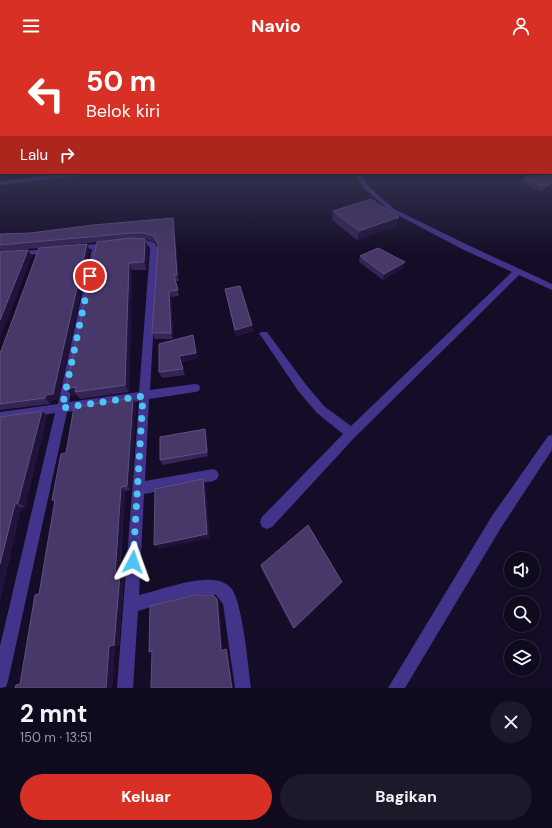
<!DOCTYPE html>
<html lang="id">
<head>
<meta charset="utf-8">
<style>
  body { margin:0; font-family:"DM Sans",sans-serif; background:#1e182b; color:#f1f3f6; height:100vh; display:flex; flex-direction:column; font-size:15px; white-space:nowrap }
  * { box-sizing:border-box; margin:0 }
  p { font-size:13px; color:#9c9aa4 }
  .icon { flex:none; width:22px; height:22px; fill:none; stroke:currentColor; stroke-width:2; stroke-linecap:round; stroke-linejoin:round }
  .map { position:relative; height:636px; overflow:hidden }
  .side { display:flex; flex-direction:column; background:#100a1e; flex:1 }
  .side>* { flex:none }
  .banner { position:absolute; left:0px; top:0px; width:552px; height:122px; box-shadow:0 2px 6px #0003,0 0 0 1px #302b3c; background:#d93025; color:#fff; overflow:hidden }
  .controls { position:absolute; left:504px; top:500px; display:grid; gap:8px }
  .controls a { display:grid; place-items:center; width:36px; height:36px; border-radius:50%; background:#100a1e; box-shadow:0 2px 6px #0003,0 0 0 1px #302b3c; font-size:20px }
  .pin { position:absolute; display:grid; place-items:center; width:34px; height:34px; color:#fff; margin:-17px; border:2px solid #fff; border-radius:50%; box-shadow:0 1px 4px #0007 }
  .me { position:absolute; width:44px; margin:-22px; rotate:4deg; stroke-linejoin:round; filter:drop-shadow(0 0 3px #0008) }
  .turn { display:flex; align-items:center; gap:14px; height:84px; padding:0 20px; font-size:18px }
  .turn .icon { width:52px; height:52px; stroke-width:2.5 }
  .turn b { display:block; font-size:28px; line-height:34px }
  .then { display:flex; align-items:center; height:38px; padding:0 20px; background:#0003; gap:8px; font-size:15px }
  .round { display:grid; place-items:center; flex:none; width:42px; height:42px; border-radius:21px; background:#1e182b }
  .overview { display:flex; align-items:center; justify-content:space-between; height:68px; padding:0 20px }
  h1 { font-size:24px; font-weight:700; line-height:30px }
  .action { display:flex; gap:8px; margin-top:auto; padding:8px 20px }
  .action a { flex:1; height:46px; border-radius:24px; background:#d93025; color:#fff; font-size:16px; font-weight:700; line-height:46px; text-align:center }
  .action a+a { background:#1e182b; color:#f1f3f6 }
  header { display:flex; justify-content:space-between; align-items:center; height:52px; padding:0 20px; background:#d93025; color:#fff; font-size:18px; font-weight:700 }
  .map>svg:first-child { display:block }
</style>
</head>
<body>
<header><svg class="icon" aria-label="menu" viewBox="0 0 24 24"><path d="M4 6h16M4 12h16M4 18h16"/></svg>Navio<svg class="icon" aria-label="person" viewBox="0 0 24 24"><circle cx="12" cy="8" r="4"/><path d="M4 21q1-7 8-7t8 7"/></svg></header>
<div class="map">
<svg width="552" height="636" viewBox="0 0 552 636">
  <rect width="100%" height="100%" fill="#150d28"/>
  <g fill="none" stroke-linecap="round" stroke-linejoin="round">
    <path fill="#43348b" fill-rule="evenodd" d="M71,121H89L86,123L0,133V129Z
      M355,121H361L368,134L394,157L470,194L552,232V238L519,223L355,385L272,475L267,477L262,475L260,470L262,465L343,382L317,361L299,340L261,284L259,282L261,280H267L307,334L325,355L351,374L512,220L464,198L390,159L364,136Z
      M145,188L155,191L158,198L150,338L195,332L199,333L200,336L199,339L195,340L149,347L145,429L213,417L217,419L219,423L217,427L213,429L144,442L139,543C161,538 191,526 213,528C220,528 228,532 232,537C243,554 248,614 251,636H235L223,552L216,543C191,539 162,552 138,559L133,636H117L139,349L67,360L8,629L6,635L0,636V594L55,361L0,370V360L58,352L92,197L72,198V194H75L109,191L113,193L109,195L99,196L69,350L139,340L150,198L149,194C143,192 134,195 129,191L133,189Z
      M49,197L53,199L52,201L0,205V201Z
      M552,383V398L502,474L405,636H388L492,464L548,384Z"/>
  </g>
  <path fill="#362457" d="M551,113H552V122L547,121H551Z
    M552,123L542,139L520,131L523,127Z
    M333,159L399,165L396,174L357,188L332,168Z
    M173,166L174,172L179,229H175L179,244L171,245L173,287H155L152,281L158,194L155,190L145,187H137L148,195L147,218H132L129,340L80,347L77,343L72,344L97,190L0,200V182L30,181Z
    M87,192L90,198L58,347L51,349L50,352L0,358V300Z
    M360,204L403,216L383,228L359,210Z
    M225,237L252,273L253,279L236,284L226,243Z
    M159,292L198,306L181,310L185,323L162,326L159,320Z
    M133,346L136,351L131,438L125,439L120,522L124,524L119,593L115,594L112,636H15L20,632L39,542L55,450L52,448L66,401Z
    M42,359L47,364L25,455L21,456L0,548V365Z
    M205,377L206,382L208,404L163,413L160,408Z
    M261,513L340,532L293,577L261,516Z"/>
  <path fill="#21133c" d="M552,130V132L542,139L545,135Z
    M399,165L396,174L357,188L359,179Z
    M173,166L174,172L179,229L177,223Z
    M145,187L148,195L147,218L144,210Z
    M87,192L90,198L58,347L51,349L50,352L45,346Z
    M28,198L32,204L0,287V268Z
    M405,210L403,216L383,228L384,222Z
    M129,211L132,218L129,340L125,333Z
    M169,239L171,245L173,287L171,281Z
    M252,273L253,279L236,284L235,278Z
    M194,289L198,306L181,310L179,304Z
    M76,335L75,340L77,343L72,344L66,337Z
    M133,346L136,351L131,438L127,434Z
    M42,359L47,364L25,455L18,451Z
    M205,377L206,382L208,404L207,400Z
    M203,427L206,434L210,486L159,497L154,493Z
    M121,435L125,439L119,525L115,523Z
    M15,452L21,456L0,548V512Z
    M120,522L124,524L119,593H114Z
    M213,543L219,549L223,599H221Z
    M109,594H115L112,636H106Z
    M226,597L228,598L233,636H232Z"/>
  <path fill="#483769" stroke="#605080" d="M532,121H546L552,123V130L545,135L523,127Z
    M371,147L399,165L359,179L333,159Z
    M173,166L177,223H174L178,238L169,239L171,281H152L158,192L154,184L144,181H132L0,193V182L30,181L93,173Z
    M131,186L145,187L144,210L129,211L125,333L75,340L76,335L66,337L97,190Z
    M87,192L53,342L46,343L45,346L0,352V300L1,299L39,196Z
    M378,196L405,210L384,222L360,204Z
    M28,198L0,268V200Z
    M240,234L252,273L235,278L225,237Z
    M193,283L196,301L179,304L183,317L159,320V292Z
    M133,346L127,434L121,435L115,523L120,522L114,593L109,594L106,636H15L16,633L20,632L35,543L39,542L55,448H52L61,402L66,401L74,355Z
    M42,359L18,451L15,452L0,512V365Z
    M205,377L207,400L160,408V385Z
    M203,427L207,482L154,493L155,437Z
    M308,473L342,530L294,576L261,513Z
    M194,543H213L217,547L221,599L226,597L232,636H151L152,599L149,600L150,554Z"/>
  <linearGradient id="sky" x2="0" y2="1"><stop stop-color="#0c0716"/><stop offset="0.56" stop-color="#353553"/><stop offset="1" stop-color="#353553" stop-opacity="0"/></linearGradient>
  <rect width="552" height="202" fill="url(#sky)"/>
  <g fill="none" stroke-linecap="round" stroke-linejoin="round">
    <path stroke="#4fc3f7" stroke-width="7" stroke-dasharray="0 12.6" d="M90,224L62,356L143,344L133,510"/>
  </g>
</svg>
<div class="controls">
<a><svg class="icon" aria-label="sound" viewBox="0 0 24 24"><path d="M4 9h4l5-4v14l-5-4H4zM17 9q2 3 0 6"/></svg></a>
<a><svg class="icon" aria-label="search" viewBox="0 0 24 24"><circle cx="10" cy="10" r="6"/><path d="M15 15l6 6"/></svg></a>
<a><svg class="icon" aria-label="layers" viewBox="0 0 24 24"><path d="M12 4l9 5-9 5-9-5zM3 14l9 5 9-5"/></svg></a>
</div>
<div class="pin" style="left:90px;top:224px;background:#d93025"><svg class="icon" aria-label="arrive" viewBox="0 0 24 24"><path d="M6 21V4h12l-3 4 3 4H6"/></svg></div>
<svg class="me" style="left:133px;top:510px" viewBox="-20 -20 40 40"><path d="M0-17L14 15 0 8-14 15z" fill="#4fc3f7" stroke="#fff" stroke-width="4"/></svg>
<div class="banner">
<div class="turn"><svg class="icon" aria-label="left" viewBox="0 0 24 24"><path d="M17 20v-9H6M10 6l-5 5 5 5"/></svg><div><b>50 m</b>Belok kiri</div></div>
<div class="then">Lalu<svg class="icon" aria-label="right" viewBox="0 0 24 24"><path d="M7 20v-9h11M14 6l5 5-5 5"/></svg></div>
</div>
</div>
<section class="side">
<div class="overview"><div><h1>2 mnt</h1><p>150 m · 13:51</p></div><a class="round"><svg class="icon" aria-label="close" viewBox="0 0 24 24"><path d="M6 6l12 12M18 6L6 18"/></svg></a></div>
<div class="action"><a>Keluar</a><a>Bagikan</a></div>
</section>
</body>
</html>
